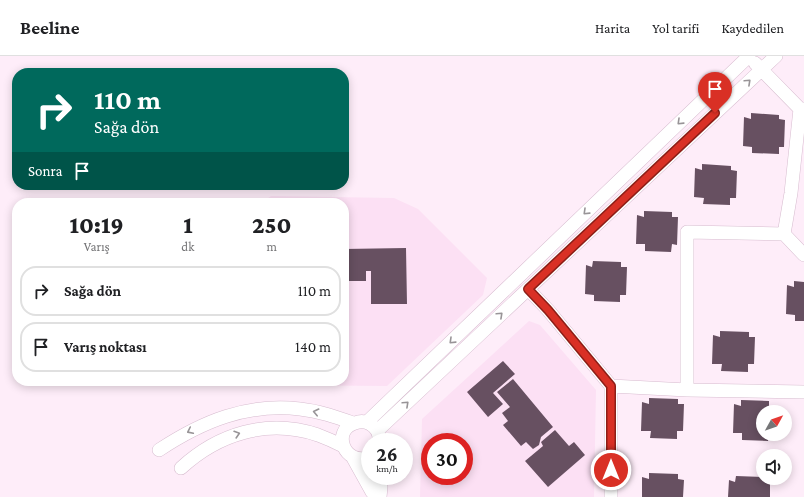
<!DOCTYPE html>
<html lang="tr">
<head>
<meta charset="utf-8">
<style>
  body { margin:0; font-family:"Crimson Pro",serif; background:#f2f2f2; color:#202124; height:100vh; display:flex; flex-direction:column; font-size:15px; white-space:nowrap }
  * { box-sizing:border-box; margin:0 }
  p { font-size:13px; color:#757577 }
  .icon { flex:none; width:22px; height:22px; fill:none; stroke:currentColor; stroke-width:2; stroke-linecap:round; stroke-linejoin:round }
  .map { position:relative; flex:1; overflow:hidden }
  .drawer { position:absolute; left:12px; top:142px; width:337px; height:188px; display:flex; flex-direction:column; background:#fff; border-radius:16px; box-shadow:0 2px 10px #0003 }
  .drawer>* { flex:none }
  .top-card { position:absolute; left:12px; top:12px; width:337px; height:122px; border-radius:16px; box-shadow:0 2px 10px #0003; background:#00695c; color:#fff; overflow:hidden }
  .needle { width:26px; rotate:50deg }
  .fabs { position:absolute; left:756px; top:349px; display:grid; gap:8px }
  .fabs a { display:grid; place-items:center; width:36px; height:36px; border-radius:50%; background:#fff; box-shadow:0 2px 10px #0003; font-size:20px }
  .speed { position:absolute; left:361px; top:377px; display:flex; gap:8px; font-size:20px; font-weight:700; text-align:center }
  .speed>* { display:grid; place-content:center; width:52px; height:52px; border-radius:50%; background:#fff; box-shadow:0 2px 10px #0003; line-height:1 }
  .speed small { font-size:10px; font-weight:400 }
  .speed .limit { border:6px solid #d22; background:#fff; color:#111 }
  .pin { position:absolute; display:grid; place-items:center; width:34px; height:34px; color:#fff; margin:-41px -17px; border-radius:50% 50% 50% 0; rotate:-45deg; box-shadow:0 0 4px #0007 }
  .pin .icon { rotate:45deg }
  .me { position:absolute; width:44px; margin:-22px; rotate:0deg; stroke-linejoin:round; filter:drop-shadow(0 0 3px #0008) }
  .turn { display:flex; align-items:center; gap:14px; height:84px; padding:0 16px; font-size:18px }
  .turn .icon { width:52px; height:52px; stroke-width:2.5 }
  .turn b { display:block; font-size:28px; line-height:34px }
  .then { display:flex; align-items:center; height:38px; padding:0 16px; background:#0003; gap:8px; font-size:15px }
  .eta { display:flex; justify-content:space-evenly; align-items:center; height:68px; text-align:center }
  .eta b { font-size:24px; font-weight:800; line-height:28px }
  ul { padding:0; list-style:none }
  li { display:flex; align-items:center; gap:12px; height:50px; margin:0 8px 6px; padding:0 8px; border:2px solid #e0e0e0; border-radius:16px }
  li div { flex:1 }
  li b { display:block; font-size:15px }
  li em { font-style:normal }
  header { display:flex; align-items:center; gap:24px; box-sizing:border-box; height:56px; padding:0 20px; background:#fff; border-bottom:1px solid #e0e0e0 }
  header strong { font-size:19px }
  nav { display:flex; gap:22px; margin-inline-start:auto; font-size:14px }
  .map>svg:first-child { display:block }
</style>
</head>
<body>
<header>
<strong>Beeline</strong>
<nav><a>Harita</a><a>Yol tarifi</a><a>Kaydedilen</a></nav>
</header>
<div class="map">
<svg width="804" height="441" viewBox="0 0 804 441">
  <rect width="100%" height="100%" fill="#feedf9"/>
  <path fill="#fce0f4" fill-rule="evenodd" d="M271,140L394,142L418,153L487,222L483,239L387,330L266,329L265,325H344V147H261Z
    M529,265L540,269L596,334L594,441H420L422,363ZM430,386H464V420H430Z"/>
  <path fill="#675061" d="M751,57L779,59V63L785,64L784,91H779V98L752,97V91L743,90L744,61L751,63Z
    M702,108L731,110V114L737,115L736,142H730V149L703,148L704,142L694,141L695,112L702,114Z
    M644,155L672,156V161H678L677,189L672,188L671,196L645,195V188H636L637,159L644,161Z
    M406,192L407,248H371V215H366V225H344V193Z
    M593,205L621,206V211H627L626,239H620V246L594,245V239L585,238L586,209L592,211Z
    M794,225L804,226V265H795V259L786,258L787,229L794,231Z
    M720,275L749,276V281H755L754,308H748V316L721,315L722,308H712L713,279L720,281Z
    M503,305L515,318L493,337L503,348L488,361L467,336Z
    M513,323L553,371L541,381L539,389L533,393L526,386L521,390L503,369L508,365L502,357L510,351L497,336Z
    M649,342L678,343V348H684L683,375H677V383L650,382L651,375H641L642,346L649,348Z
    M741,344L769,345V350H775V356H763V378H769L768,385L742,384V377H733L734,348L741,350Z
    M555,374L569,390L574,386L585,399L548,431L525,405L543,390L541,386Z
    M649,417L678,418V423L684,424L683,441H642V421L649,423Z
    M736,420L763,421L764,426H770V441H728L729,424L735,426Z"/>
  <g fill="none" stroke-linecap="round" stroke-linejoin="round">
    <g stroke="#d7bccf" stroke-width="14">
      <path id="street" d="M755,7L800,53H804
        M784,178L791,137L800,53
        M528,233L548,254L611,330V441
        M611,330L687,334L804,336
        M687,334V176L784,178L804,199
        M367,366L749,0
        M377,375L776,0
        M159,394C203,365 247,347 300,353C319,355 336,361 353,367
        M352,400L372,436L376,441
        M370,401C344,411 331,374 355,367C360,365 365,365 370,368C377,372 380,378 379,386
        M181,412C218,378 267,362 318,379C326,382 335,386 343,390
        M379,420L381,431L380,441"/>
    </g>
    <use href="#street" stroke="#fff" stroke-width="13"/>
  </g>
  <defs><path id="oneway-chevron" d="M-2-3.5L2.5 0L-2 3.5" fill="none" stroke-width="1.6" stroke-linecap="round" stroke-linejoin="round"/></defs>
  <g stroke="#989497">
    <use href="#oneway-chevron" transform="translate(748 26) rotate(-43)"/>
    <use href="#oneway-chevron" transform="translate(680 66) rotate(136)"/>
    <use href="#oneway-chevron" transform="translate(586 156) rotate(136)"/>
    <use href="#oneway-chevron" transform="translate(500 259) rotate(-43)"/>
    <use href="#oneway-chevron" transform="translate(452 285) rotate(136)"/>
    <use href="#oneway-chevron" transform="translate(406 348) rotate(-43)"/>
    <use href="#oneway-chevron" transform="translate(316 356) rotate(-167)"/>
    <use href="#oneway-chevron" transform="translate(190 375) rotate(154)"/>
    <use href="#oneway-chevron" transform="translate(237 378) rotate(-17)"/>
  </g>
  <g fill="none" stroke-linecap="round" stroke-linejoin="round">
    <g stroke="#8d1f18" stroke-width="10">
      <path id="route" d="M611,414V330L548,254L528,233L715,57"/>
    </g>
    <use href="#route" stroke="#d93025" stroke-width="7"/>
  </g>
</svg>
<div class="fabs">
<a><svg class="needle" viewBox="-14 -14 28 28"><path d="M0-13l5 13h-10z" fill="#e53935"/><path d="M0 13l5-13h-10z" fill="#757577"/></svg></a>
<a><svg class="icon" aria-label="sound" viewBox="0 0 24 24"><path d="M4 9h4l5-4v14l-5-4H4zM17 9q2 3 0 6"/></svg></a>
</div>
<div class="speed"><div>26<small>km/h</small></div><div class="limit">30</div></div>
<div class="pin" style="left:715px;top:57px;background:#d93025"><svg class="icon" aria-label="arrive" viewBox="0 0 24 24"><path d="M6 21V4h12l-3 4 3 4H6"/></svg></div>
<svg class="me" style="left:611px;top:414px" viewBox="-20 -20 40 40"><circle r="17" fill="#d93025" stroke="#fff" stroke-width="3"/><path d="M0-11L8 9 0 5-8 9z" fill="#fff"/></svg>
<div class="top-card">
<div class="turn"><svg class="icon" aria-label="right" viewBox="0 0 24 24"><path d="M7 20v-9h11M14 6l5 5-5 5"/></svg><div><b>110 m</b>Sağa dön</div></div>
<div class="then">Sonra<svg class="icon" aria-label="arrive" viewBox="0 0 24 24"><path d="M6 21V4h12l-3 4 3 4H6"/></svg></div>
</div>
<section class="drawer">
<div class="eta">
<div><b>10:19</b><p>Varış</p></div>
<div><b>1</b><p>dk</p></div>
<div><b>250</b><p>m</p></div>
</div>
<ul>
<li><svg class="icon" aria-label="right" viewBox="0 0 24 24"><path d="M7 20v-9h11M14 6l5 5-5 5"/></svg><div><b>Sağa dön</b></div><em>110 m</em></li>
<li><svg class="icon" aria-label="arrive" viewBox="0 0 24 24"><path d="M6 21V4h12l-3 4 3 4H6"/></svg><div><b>Varış noktası</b></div><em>140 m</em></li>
</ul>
</section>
</div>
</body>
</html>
